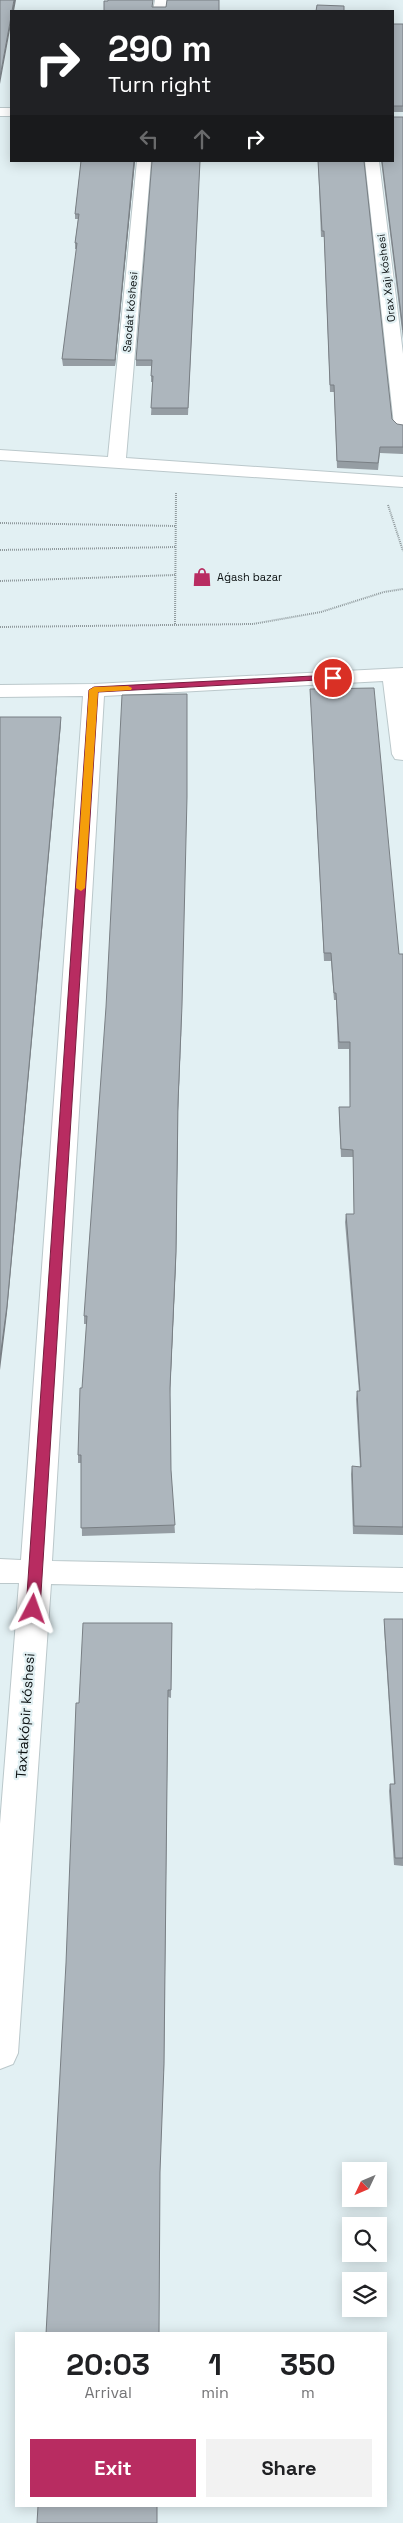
<!DOCTYPE html>
<html lang="en">
<head>
<meta charset="utf-8">
<style>
  body { margin:0; font-family:"Space Grotesk",sans-serif; background:#f2f2f2; color:#202124; height:100vh; display:flex; flex-direction:column; font-size:19px; white-space:nowrap }
  * { box-sizing:border-box; margin:0 }
  p { font-size:16px; color:#757577 }
  .icon { flex:none; width:28px; height:28px; fill:none; stroke:currentColor; stroke-width:2; stroke-linecap:round; stroke-linejoin:round }
  .map { position:relative; flex:1; overflow:hidden }
  .side { position:absolute; left:15px; top:2332px; width:372px; height:175px; display:flex; flex-direction:column; background:#fff; border-radius:0px; box-shadow:0 2px 12px #0003 }
  .side>* { flex:none }
  .guide { position:absolute; left:10px; top:10px; width:384px; height:152px; border-radius:0px; box-shadow:0 2px 12px #0003; background:#202124; color:#fff; overflow:hidden }
  .needle { width:32px; rotate:226deg }
  .tools { position:absolute; left:342px; top:2162px; display:grid; gap:10px }
  .tools a { display:grid; place-items:center; width:45px; height:45px; border-radius:0px; background:#fff; box-shadow:0 2px 12px #0003; font-size:25px }
  .pin { position:absolute; display:grid; place-items:center; width:42px; height:42px; color:#fff; margin:-21px; border:2px solid #fff; border-radius:50%; box-shadow:0 1px 5px #0007 }
  .me { position:absolute; width:55px; margin:-28px; rotate:4deg; stroke-linejoin:round; filter:drop-shadow(0 0 4px #0008) }
  .turn { display:flex; align-items:center; gap:18px; height:105px; padding:0 15px; font-size:22px }
  .turn .icon { width:65px; height:65px; stroke-width:2.5 }
  .turn b { display:block; font-size:35px; line-height:42px }
  .lanes { display:flex; align-items:center; height:48px; padding:0 15px; background:#0003; justify-content:center; gap:25px; direction:ltr }
  .lanes .off { opacity:.35 }
  .eta { display:flex; justify-content:space-evenly; align-items:center; height:85px; text-align:center }
  .eta b { font-size:30px; font-weight:700; line-height:35px }
  .cta { display:flex; gap:10px; margin-top:auto; padding:10px 15px }
  .cta a { flex:1; height:58px; border-radius:0px; background:#b82c61; color:#fff; font-size:20px; font-weight:700; line-height:58px; text-align:center }
  .cta a+a { background:#f2f2f2; color:#202124 }
  .map>svg:first-child { display:block }
</style>
</head>
<body>
<div class="map">
<svg width="403" height="2523" viewBox="0 0 403 2523">
  <rect width="100%" height="100%" fill="#e2f0f3"/>
  <g fill="none" stroke-linecap="round" stroke-linejoin="round">
    <g stroke="#bbc8cb" stroke-width="2">
      <path id="street" d="M155,0H167L165,11H153Z
        M0,108H11V116H0Z
        M137,161H151L126,458L403,477V487L0,460V450L108,457Z
        M365,161H379L403,354V430L397,429L394,425Z
        M403,668V760L395,759L392,754L383,681L104,696L52,1561L403,1568V1592L51,1584L18,2053L13,2064L0,2069V1824L19,1583H0V1559L21,1560L83,696L0,697V685L94,684Z"/>
    </g>
    <path stroke="#909a9d" stroke-width="2" stroke-dasharray="1 1" stroke-linecap="butt" d="M388,505L403,551
      M0,523L176,526
      M0,550L176,547
      M0,581L175,575
      M175,624L176,492
      M0,627L253,624L321,612L384,592L403,589"/>
    <use href="#street" fill="#fff" fill-rule="evenodd"/>
  </g>
  <path fill="#959da3" d="M392,24H403V112H392Z
    M403,117V339L381,161H392Z
    M81,161H135L115,366H63L62,359L77,249H75V243L78,219H75V214Z
    M200,161L188,415H151L153,382H151V366H136V360Z
    M318,161H364L392,419L397,424L403,425V454L380,453L378,470L337,468L334,392H330L324,237H321Z
    M310,689L399,954H403V1535L353,1534L351,1474L352,1466L360,1467L356,1399L357,1391H359L345,1222L346,1214H354L353,1157H341L339,1115V1107H350L349,1049H338L336,1000H334L331,961H324Z
    M182,1013L178,1111L176,1260L170,1395L171,1470L175,1533L82,1536L81,1463H78V1455L87,1324H84V1316Z
    M384,1619H403V1866L394,1865L389,1791L390,1784H394L384,1627Z
    M172,1623L171,1698L168,1697L164,2072L66,1963Z"/>
  <path fill="#797f84" d="M14,0H16L14,11H12Z
    M11,17V24L0,84V77Z
    M134,161H135L115,366V360Z
    M61,717V724L7,1313L0,1370V1358Z
    M182,1013L178,1111L176,1260L170,1395L178,1103Z"/>
  <path fill="#adb6bd" stroke="#797f84" d="M0,0H14L12,11H11V17L0,77Z
    M108,0H153L152,7H166L167,0H219V11H104V1H108Z
    M317,5L344,6V11H316Z
    M392,24H403V106H392Z
    M392,117H403V330L382,161H392Z
    M81,161H134L115,360L62,359L77,243H75L79,214H75Z
    M152,161H200L188,408H151L153,376H151L152,360H136Z
    M318,161H364L392,419L397,424L403,425V447H380L378,463L337,461L334,385H330L324,231H322Z
    M374,688L399,954H403V1527L354,1526L352,1466L361,1467L357,1391H360L346,1214H354L353,1150L341,1149L339,1107H350V1042H339L336,993H334L331,953H324L310,689Z
    M187,694V797L182,1005L178,1103L176,1252L170,1388L171,1470L175,1525L81,1528V1455H78L80,1388H82L87,1316H84L106,1007L122,695Z
    M0,717H61L7,1306L0,1358Z
    M384,1619H403V1858H395L390,1784H395Z
    M83,1623H172L171,1690H168L164,2064L160,2172L159,2334H46L66,1963L76,1703H79Z
    M38,2506H157V2523H37Z"/>
  <path fill="#b82c61" stroke="#781d3f" d="M333,675L337,678L336,679L98,692L40,1609L33,1614L28,1612L26,1609L89,690L94,687Z"/>
  <path fill="#f59e0b" d="M128,686L132,688L131,690L98,692L85,888L81,891L76,888L89,690L94,687Z"/>
  <defs>
    <g id="shop-bare" transform="scale(1.5)"><path d="M-5-2.5h2.3a2.7 3.5 0 0 1 5.4 0H5L5.5 6h-11ZM-1.5-2.5h3a1.5 2.3 0 0 0-3 0Z" fill="#b82c61" stroke="#e2f0f3" stroke-width="2.5" paint-order="stroke"/></g>
  </defs>
  <g fill-rule="evenodd">
    <use href="#shop-bare" x="202" y="577"/>
  </g>
  <g text-anchor="middle" dominant-baseline="central" stroke-width="4.5" stroke-linejoin="round" paint-order="stroke">
    <g font-size="11" fill="#0a0f10" stroke="#e2f0f3">
      <text transform="translate(386 278) rotate(-97)">Orax Xajı kóshesi</text>
      <text transform="translate(130 312) rotate(-85)">Saodat kóshesi</text>
    </g>
    <g font-size="11" fill="#0a0f10" stroke="#e2f0f3" text-anchor="start">
      <text x="217" y="577">Aǵash bazar</text>
    </g>
    <g font-size="14" fill="#0a0f10" stroke="#e2f0f3">
      <text transform="translate(25 1716) rotate(-86)">Taxtakópir kóshesi</text>
    </g>
  </g>
</svg>
<div class="tools">
<a><svg class="needle" viewBox="-14 -14 28 28"><path d="M0-13l5 13h-10z" fill="#e53935"/><path d="M0 13l5-13h-10z" fill="#757577"/></svg></a>
<a><svg class="icon" aria-label="search" viewBox="0 0 24 24"><circle cx="10" cy="10" r="6"/><path d="M15 15l6 6"/></svg></a>
<a><svg class="icon" aria-label="layers" viewBox="0 0 24 24"><path d="M12 4l9 5-9 5-9-5zM3 14l9 5 9-5"/></svg></a>
</div>
<div class="pin" style="left:333px;top:678px;background:#d93025"><svg class="icon" aria-label="arrive" viewBox="0 0 24 24"><path d="M6 21V4h12l-3 4 3 4H6"/></svg></div>
<svg class="me" style="left:33px;top:1609px" viewBox="-20 -20 40 40"><path d="M0-17L14 15 0 8-14 15z" fill="#b82c61" stroke="#fff" stroke-width="4"/></svg>
<div class="guide">
<div class="turn"><svg class="icon" aria-label="right" viewBox="0 0 24 24"><path d="M7 20v-9h11M14 6l5 5-5 5"/></svg><div><b>290 m</b>Turn right</div></div>
<div class="lanes"><svg class="icon off" aria-label="left" viewBox="0 0 24 24"><path d="M17 20v-9H6M10 6l-5 5 5 5"/></svg><svg class="icon off" aria-label="ahead" viewBox="0 0 24 24"><path d="M12 20V5M6 11l6-6 6 6"/></svg><svg class="icon" aria-label="right" viewBox="0 0 24 24"><path d="M7 20v-9h11M14 6l5 5-5 5"/></svg></div>
</div>
<section class="side">
<div class="eta">
<div><b>20:03</b><p>Arrival</p></div>
<div><b>1</b><p>min</p></div>
<div><b>350</b><p>m</p></div>
</div>
<div class="cta"><a>Exit</a><a>Share</a></div>
</section>
</div>
</body>
</html>
